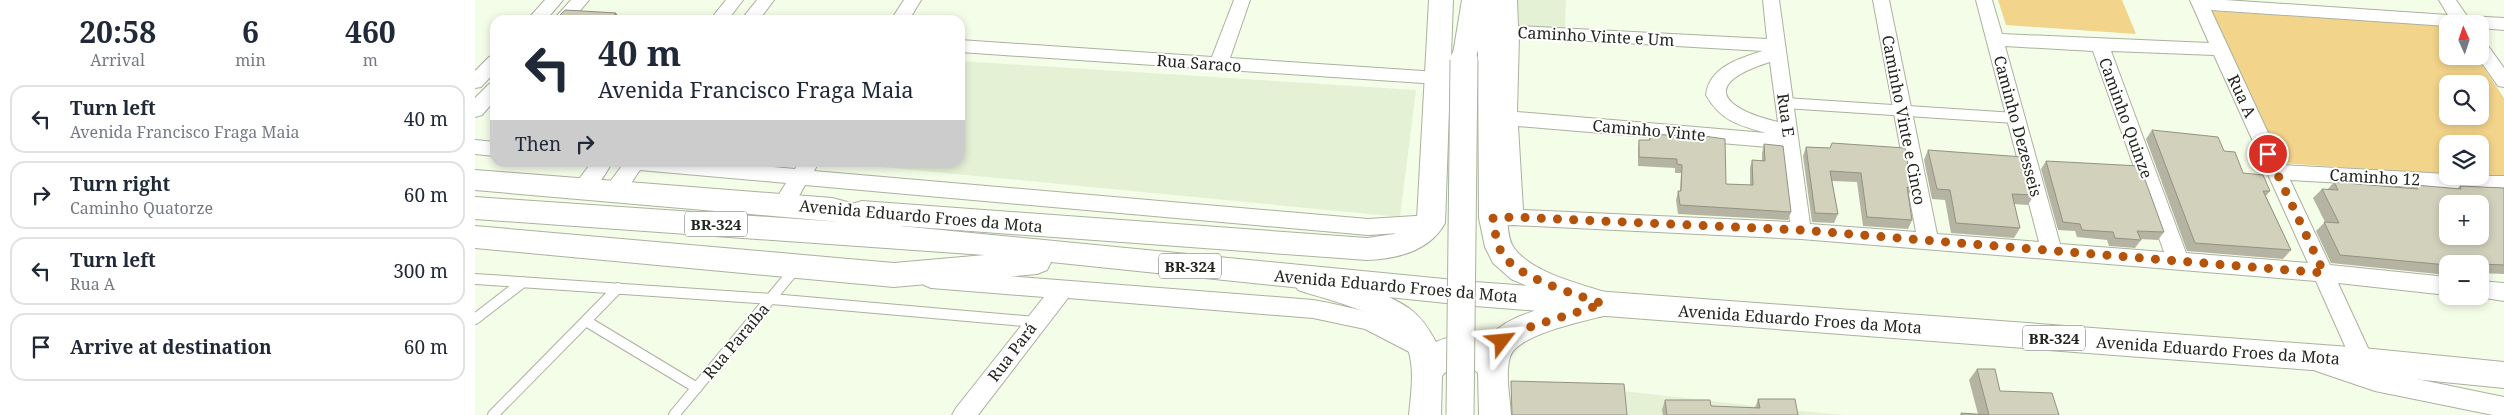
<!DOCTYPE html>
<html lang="en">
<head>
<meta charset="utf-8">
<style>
  body { margin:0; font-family:"Noto Serif",serif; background:#f6f6f7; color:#1f2937; height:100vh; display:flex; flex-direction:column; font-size:19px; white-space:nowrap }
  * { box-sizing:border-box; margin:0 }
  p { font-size:16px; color:#747a83 }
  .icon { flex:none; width:28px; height:28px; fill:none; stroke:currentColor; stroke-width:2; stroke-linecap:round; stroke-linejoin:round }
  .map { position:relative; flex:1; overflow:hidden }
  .sheet { display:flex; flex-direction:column; background:#fff; width:475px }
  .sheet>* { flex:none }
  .banner { position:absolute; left:15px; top:15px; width:475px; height:152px; border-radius:15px; box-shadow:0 2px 8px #0003; background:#fff; color:#1f2937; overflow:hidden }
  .needle { width:32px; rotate:357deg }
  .fabs { position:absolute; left:1964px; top:15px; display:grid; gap:10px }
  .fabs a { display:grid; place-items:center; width:50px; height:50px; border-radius:10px; background:#fff; box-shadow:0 2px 8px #0003; font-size:25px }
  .pin { position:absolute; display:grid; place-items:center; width:42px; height:42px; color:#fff; margin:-21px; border:2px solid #fff; border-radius:50%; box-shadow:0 1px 5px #0007 }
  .me { position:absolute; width:55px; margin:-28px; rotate:61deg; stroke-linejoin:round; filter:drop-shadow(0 0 4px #0008) }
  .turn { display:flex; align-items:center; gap:18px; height:105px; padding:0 25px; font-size:22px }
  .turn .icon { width:65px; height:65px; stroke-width:2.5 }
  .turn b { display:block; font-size:35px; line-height:42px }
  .then { display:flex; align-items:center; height:48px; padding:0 25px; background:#0003; gap:10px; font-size:19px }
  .eta { display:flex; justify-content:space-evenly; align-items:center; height:85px; text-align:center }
  .eta b { font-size:30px; font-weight:700; line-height:35px }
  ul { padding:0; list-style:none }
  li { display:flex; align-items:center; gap:15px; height:68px; margin:0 10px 8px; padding:0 15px; border:2px solid #e0e1e3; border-radius:15px }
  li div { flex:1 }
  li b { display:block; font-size:19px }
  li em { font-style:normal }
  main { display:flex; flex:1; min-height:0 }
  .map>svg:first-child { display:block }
</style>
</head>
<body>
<main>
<section class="sheet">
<div class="eta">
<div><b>20:58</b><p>Arrival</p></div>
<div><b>6</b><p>min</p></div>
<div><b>460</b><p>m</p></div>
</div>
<ul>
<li><svg class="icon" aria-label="left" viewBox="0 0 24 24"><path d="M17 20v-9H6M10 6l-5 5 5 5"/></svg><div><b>Turn left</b><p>Avenida Francisco Fraga Maia</p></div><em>40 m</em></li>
<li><svg class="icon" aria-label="right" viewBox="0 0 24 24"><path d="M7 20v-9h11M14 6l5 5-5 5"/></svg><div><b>Turn right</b><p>Caminho Quatorze</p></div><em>60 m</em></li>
<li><svg class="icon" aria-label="left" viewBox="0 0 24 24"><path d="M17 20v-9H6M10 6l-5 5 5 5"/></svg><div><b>Turn left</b><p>Rua A</p></div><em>300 m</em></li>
<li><svg class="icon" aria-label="arrive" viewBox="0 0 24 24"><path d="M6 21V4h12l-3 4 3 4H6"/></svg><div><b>Arrive at destination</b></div><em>60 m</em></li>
</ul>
</section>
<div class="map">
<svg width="2029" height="415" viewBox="0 0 2029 415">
  <rect width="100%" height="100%" fill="#f4fde8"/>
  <path fill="#e5f1d5" d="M1039,0H1091L1090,31L1040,27Z
    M485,61L941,90L925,217L367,163L485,162Z
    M1148,391L1315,410L1370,415H1150Z"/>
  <path fill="#f3d48b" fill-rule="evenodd" d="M1523,0H1647L1661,34L1531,25Z
    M1737,11L1972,26V56H2001L2029,98V180L2005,176V144H1972V175L1806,163ZM1972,84H2005V116H1972Z"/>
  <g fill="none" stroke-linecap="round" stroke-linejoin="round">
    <g stroke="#aab29f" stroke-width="12">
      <path id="service" d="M1310,103L1540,118
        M0,279L297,299L560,322
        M0,319L48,282
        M111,321L222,388
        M18,415L143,288
        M199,415L321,268"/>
    </g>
    <g stroke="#aab29f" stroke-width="2">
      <path id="minor" d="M70,0H88L71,20H52Z
        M96,0H114L97,20H78Z
        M251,0H268L253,20H235Z
        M282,0H299L284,20H266Z
        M429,0H446L434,20H416Z
        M759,0H775L755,58L963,72L969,74L972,78L969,82L963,84L485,52V40L737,57Z
        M1026,0H1042L1043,26L1292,39L1288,0H1304L1335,224L1441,232L1398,0H1414L1462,234L1564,242L1501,0H1517L1527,34L1734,43L1715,0H1750L1973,15L1964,0H1981L1992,16L2029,18V30L2005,28V24H1972V26L1736,10L1808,165L1972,174V176H2029V192L1815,180L1855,265L1972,277V295L1863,283L1899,361L1893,369L2029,397V415H2018L1900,391L1841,371L1838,364L1841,357L1849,354L1878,364L1841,281L1326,239L1038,225L1018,226L1011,224L1008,218L1011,212L1028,210L1024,118ZM1044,37L1288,51C1265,58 1234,67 1231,95C1246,121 1263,125 1291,133L1042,112ZM1530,46L1618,51L1689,252L1585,244ZM1636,51L1739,55L1833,263L1711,253ZM1295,62L1303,122C1244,108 1227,83 1295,62ZM1043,126L1306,148L1315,222L1048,210Z
        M2005,41L2011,43L2029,68V87L2023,86L2002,56H2005Z
        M20,55V72L6,87L0,88V71L14,57Z
        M20,83V100L7,115L0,117V98L14,84Z
        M0,140L20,142V156L0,154Z
        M117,162H137C130,176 116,199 100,193L97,188Z
        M143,162H241L320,169L324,162H344L339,171L893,219L956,215L963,217L966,223L963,229L956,231L893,235L330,185C323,197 317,215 301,209L298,204L311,183L165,170C156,182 148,202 131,196L128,191L146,167Z
        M456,270L838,300C867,305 941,320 955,348L952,355L944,357L890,329L838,318L593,298L503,415H477L481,408L569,297L456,288L449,285L445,279L449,273Z
        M2005,281L2029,283V301L1998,296H2005Z"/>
    </g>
    <g stroke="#aab29f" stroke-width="2">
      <path id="primary" d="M954,0H978L970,223C955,251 921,259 892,260L387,223L377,220L373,212L377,204L387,201L892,238L919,234L942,219Z
        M987,0H1026L1032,218C1033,227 1033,240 1039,248C1058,274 1110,285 1139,295L1144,304L1139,313C1117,320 1042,333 1035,357C1030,375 1035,397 1036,415H1004L1003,373L988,361L980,362L967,376L966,415H934C936,394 940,370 933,349C921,313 854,301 823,290L818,282L823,274C826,272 830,270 834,270C855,271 918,296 935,309C947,318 954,329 961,342C977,335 995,331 1010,343C1025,318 1062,310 1089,302L1036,279L1018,263L1010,247L1004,218L1003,50L998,66L989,68L980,66L977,60Z"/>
    </g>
    <g stroke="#aab29f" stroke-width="2">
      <path id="trunk" d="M0,170L357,198L423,215L427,223L425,226L1000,282L1888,348L2029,362V388L1888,374L1000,306L576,262L572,270L562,274L419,287L0,248V226L419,263L510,255L0,219V197L366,222L0,190Z"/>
    </g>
    <use href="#service" stroke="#fff" stroke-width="10"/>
    <use href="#minor" fill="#fff" fill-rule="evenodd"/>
    <use href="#primary" fill="#fff" fill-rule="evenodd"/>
    <use href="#trunk" fill="#fff" fill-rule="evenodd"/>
    <g stroke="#aab29f" stroke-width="29" stroke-linecap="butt">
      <path id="primary-bridge" d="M985,415L989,60"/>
    </g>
    <use href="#primary-bridge" stroke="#fff" stroke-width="27"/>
  </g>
  <path fill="#b5b4a2" d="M1677,130L1749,151L1768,173L1795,191L1791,196L1816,250L1808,259L1712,251L1671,139Z
    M1208,133L1251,184L1275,185V168L1277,160H1287V153L1289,144L1316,212L1313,220L1203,214L1201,200L1203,191H1205L1206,173H1200V168L1163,166V148L1164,140H1174L1175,134L1208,136Z
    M1331,147L1355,148L1437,188L1433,196L1437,220L1433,229L1388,226L1382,182L1357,181L1363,214L1359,223L1337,222L1328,156Z
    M1453,150L1559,195L1553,205L1539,204L1545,228L1539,238L1476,233L1470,200L1457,199L1449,160Z
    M1571,161L1689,232L1683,240L1665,239L1666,240L1660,248L1634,246L1632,240L1602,237L1600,231L1583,230L1566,169Z
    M268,162H322L319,167Z
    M1859,182L1936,189L1940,185L1982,189L1985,186L2029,188V274L2005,273V264H1972V275L1856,263L1841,231L1850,222L1838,198L1847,189L1852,190Z
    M1502,369L1525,391L1584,415H1485L1486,413L1503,414L1494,380Z
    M1283,399L1323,415H1188L1187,410L1190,400L1236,406L1280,408Z"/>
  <path fill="#939284" d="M141,13L146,20H135Z
    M316,162H322L319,167Z"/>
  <path fill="#d2d1bc" stroke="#939284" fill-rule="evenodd" d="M90,10L141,13L135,20H80Z
    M1677,130L1743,137L1749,151L1760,152L1768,173L1788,175L1795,191H1788L1816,250L1720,243Z
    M1208,133L1250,139L1251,184L1278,185L1277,160L1290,161L1289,144L1308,146L1316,212L1205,205L1203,191H1206L1207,165L1202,164V159L1164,157V140H1175V134L1208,136Z
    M1357,143L1430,148L1437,188L1432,187L1437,220L1392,217L1386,173L1355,171L1363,214L1340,213L1331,147L1355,148Z
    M1453,150L1548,157L1559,195L1537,194L1545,228L1481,223L1475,190L1462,189Z
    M1571,161L1665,166L1689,232L1662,231L1666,240L1640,238L1638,232L1607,230L1605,224L1588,222Z
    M1859,182L1943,189L1940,185L1986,189L1985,186L2029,188V265L1983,263L1972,264V265L1865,255L1849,222L1864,223L1847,189L1863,190ZM1972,204H2005V236H1972Z
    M1502,369H1520L1525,391L1577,393L1584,415H1487L1486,413L1514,415Z
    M1036,381L1149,384L1152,415H1037Z
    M1283,399H1320L1323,415H1192L1190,400H1235L1236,406L1285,408Z"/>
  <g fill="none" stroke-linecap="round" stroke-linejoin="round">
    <path stroke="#b45309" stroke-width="9" stroke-dasharray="0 16.2" d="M1027,341L1042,331L1128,304C1101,294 1045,279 1028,255C1021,244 1020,231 1018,218L1038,217L1326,230L1849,273L1793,154"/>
  </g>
  <g text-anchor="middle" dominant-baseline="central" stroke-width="4" stroke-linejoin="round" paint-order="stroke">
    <g fill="#fff" stroke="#656762" stroke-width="1">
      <rect x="210" y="211.5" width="62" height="25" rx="4"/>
      <rect x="684" y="253.5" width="62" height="25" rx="4"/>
      <rect x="1548" y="325.5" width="62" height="25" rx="4"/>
    </g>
    <g font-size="15" font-weight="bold" fill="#23261f">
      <text x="241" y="224">BR-324</text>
      <text x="715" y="266">BR-324</text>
      <text x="1579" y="338">BR-324</text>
    </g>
    <g font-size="16" fill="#23261f" stroke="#fff">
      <text transform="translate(1121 36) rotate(3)">Caminho Vinte e Um</text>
      <text transform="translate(724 63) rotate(4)">Rua Saraco</text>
      <text transform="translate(1767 96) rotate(65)">Rua A</text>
      <text transform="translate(1311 115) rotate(82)">Rua E</text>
      <text transform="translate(1651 118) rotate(70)">Caminho Quinze</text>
      <text transform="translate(1429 120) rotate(79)">Caminho Vinte e Cinco</text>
      <text transform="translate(1543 126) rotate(75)">Caminho Dezesseis</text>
      <text transform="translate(1174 130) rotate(5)">Caminho Vinte</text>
      <text transform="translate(1900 177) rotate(3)">Caminho 12</text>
      <text transform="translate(446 216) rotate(5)">Avenida Eduardo Froes da Mota</text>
      <text transform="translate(921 286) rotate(5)">Avenida Eduardo Froes da Mota</text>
      <text transform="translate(1325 319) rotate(4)">Avenida Eduardo Froes da Mota</text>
      <text transform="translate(261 341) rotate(-50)">Rua Paraíba</text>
      <text transform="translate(1743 350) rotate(4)">Avenida Eduardo Froes da Mota</text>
      <text transform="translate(537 352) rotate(-53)">Rua Pará</text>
    </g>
  </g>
</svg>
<div class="fabs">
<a><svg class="needle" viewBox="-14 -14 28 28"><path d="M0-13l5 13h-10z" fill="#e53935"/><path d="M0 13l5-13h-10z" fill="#747a83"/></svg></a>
<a><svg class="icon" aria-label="search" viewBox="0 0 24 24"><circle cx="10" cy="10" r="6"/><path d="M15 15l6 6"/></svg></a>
<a><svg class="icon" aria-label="layers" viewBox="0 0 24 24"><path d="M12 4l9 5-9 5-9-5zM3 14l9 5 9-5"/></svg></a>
<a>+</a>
<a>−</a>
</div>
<div class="pin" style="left:1793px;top:154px;background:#d93025"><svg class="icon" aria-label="arrive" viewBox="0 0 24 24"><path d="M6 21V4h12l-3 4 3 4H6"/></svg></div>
<svg class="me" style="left:1027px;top:341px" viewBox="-20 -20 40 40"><path d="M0-17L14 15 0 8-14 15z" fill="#b45309" stroke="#fff" stroke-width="4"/></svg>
<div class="banner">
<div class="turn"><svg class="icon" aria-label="left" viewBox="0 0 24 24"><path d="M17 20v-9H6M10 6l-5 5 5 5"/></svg><div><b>40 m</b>Avenida Francisco Fraga Maia</div></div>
<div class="then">Then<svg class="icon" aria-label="right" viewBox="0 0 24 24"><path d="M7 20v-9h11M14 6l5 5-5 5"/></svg></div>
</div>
</div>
</main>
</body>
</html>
